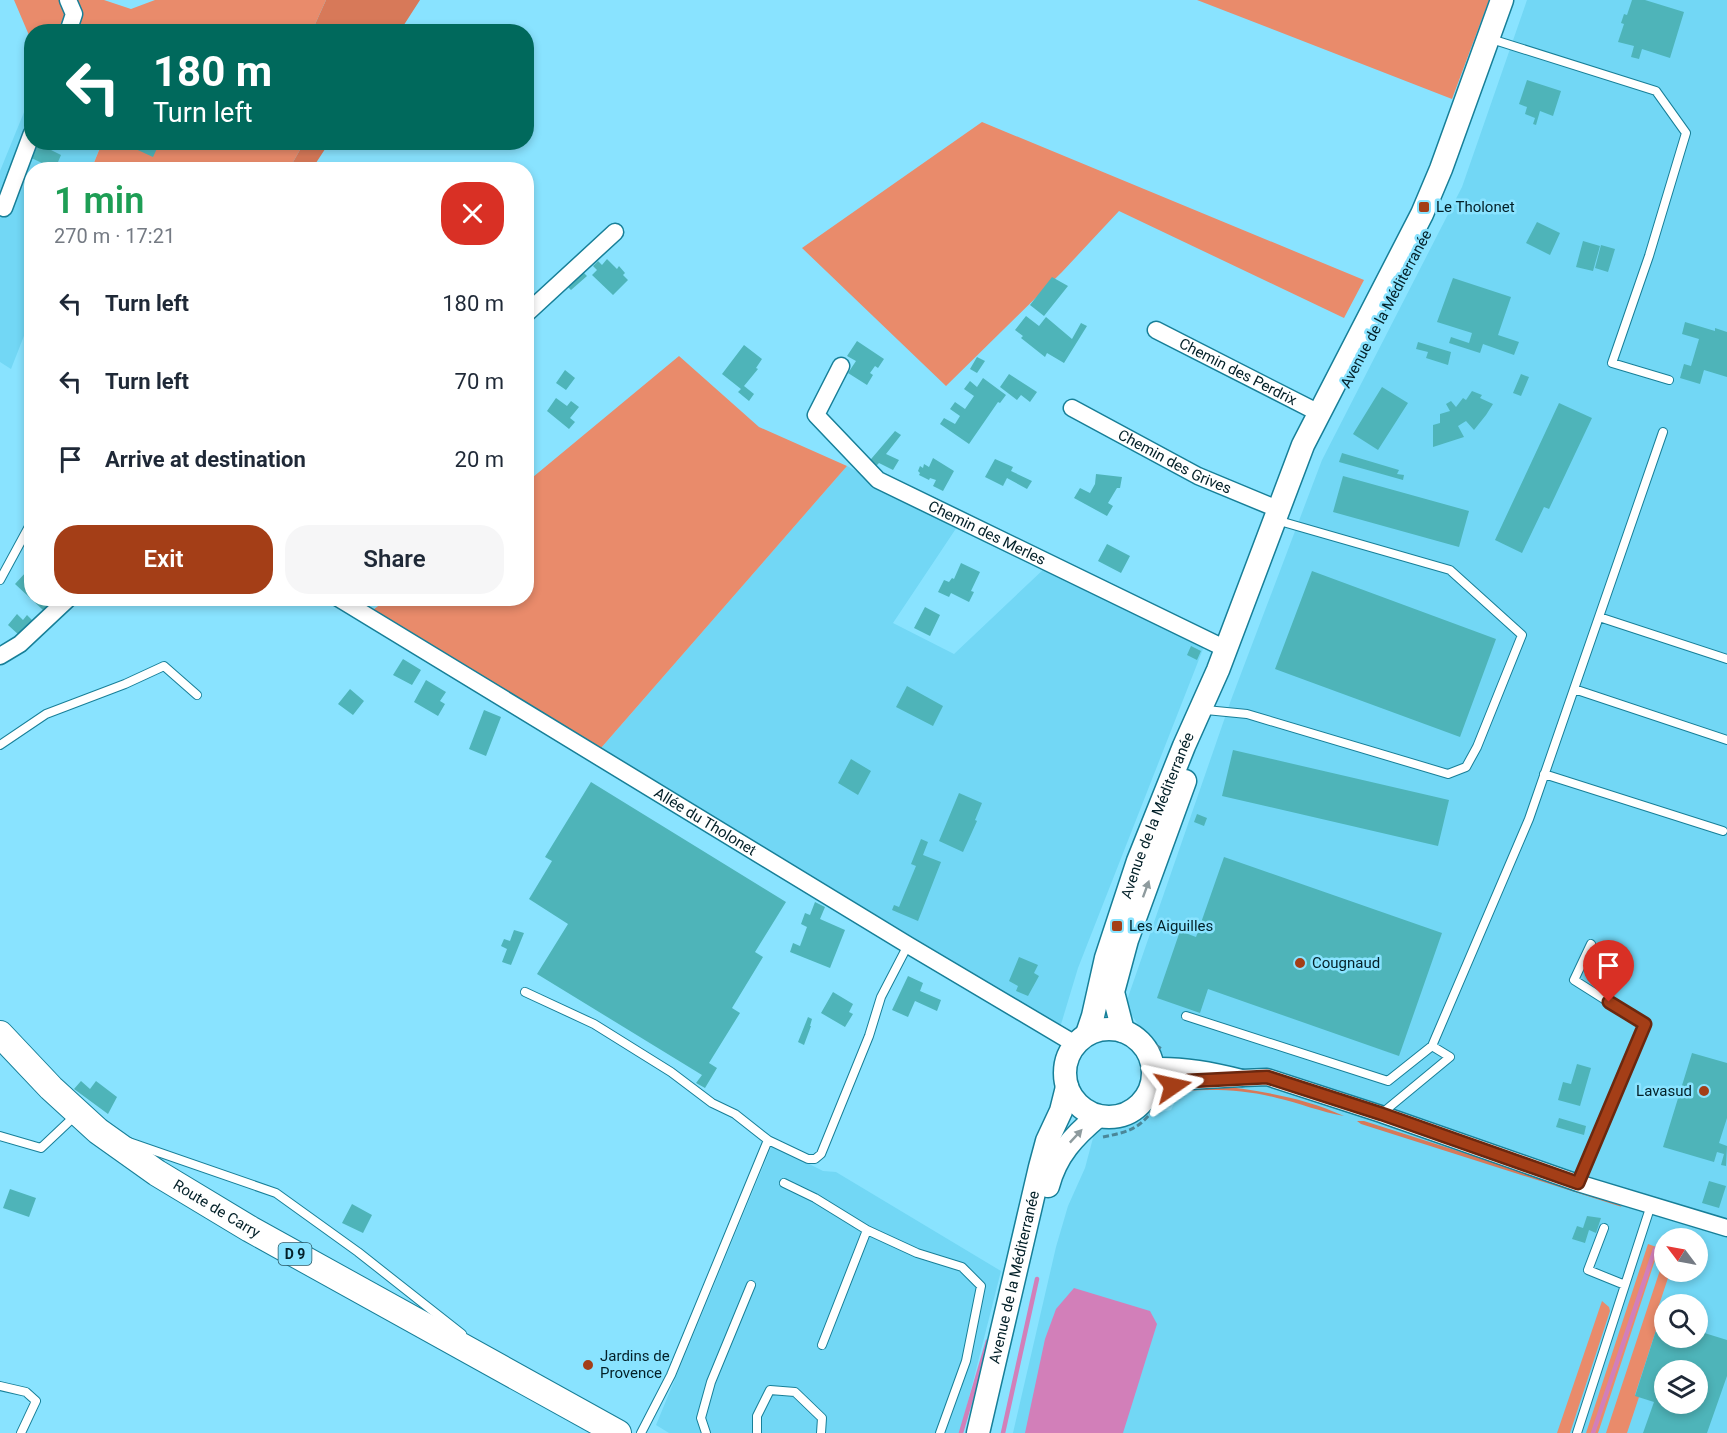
<!DOCTYPE html>
<html lang="en">
<head>
<meta charset="utf-8">
<style>
  body { margin:0; font-family:Roboto,sans-serif; background:#f6f6f7; color:#1f2937; height:100vh; display:flex; flex-direction:column; font-size:22px; white-space:nowrap }
  * { box-sizing:border-box; margin:0 }
  p { font-size:20px; color:#747a83 }
  .icon { flex:none; width:33px; height:33px; fill:none; stroke:currentColor; stroke-width:2; stroke-linecap:round; stroke-linejoin:round }
  .map { position:relative; flex:1; overflow:hidden }
  .side { position:absolute; left:24px; top:162px; width:510px; height:444px; display:flex; flex-direction:column; background:#fff; border-radius:24px; box-shadow:0 3px 9px #0003 }
  .side>* { flex:none }
  .banner { position:absolute; left:24px; top:24px; width:510px; height:126px; border-radius:24px; box-shadow:0 3px 9px #0003; background:#00695c; color:#fff; overflow:hidden }
  .needle { width:39px; rotate:302deg }
  .controls { position:absolute; left:1654px; top:1228px; display:grid; gap:12px }
  .controls a { display:grid; place-items:center; width:54px; height:54px; border-radius:50%; background:#fff; box-shadow:0 3px 9px #0003; font-size:30px }
  .pin { position:absolute; display:grid; place-items:center; width:51px; height:51px; color:#fff; margin:-62px -26px; border-radius:50% 50% 50% 0; rotate:-45deg; box-shadow:0 0 6px #0007 }
  .pin .icon { rotate:45deg }
  .me { position:absolute; width:66px; margin:-33px; rotate:79deg; stroke-linejoin:round; filter:drop-shadow(0 0 4px #0008) }
  .turn { display:flex; align-items:center; gap:21px; height:126px; padding:0 30px; font-size:27px }
  .turn .icon { width:78px; height:78px; stroke-width:2.5 }
  .turn b { display:block; font-size:42px; line-height:51px }
  .round { display:grid; place-items:center; flex:none; width:63px; height:63px; border-radius:24px; background:#f6f6f7 }
  .summary { display:flex; align-items:center; justify-content:space-between; height:102px; padding:0 30px }
  h1 { font-size:36px; font-weight:600; line-height:45px; color:#1e9e55 }
  .button { display:flex; gap:12px; margin-top:auto; padding:12px 30px }
  .button a { flex:1; height:69px; border-radius:24px; background:#a43e17; color:#fff; font-size:24px; font-weight:600; line-height:69px; text-align:center }
  .button a+a { background:#f6f6f7; color:#1f2937 }
  ul { padding:0; list-style:none }
  li { display:flex; align-items:center; gap:18px; height:78px; padding:0 30px }
  li div { flex:1 }
  li b { display:block; font-size:22px }
  li em { font-style:normal }
  .map>svg:first-child { display:block }
</style>
</head>
<body>
<div class="map">
<svg width="1727" height="1433" viewBox="0 0 1727 1433">
  <rect width="100%" height="100%" fill="#89e3ff"/>
  <path fill="#72d7f5" fill-rule="evenodd" d="M1527,0H1727V1433H1013L1056,1247L1068,1206L1085,1168L1097,1123L1171,1110L1177,1097L1168,1061L1145,1034L1125,1006L1231,700L1322,460L1462,187ZM1665,1239H1698V1272H1665ZM1665,1305H1698V1338H1665ZM1665,1371H1698V1404H1665Z
    M31,95L32,142L102,143L91,169L32,170L31,318L11,369L0,362V171Z
    M847,466L957,527L893,623L954,654L1046,567L1205,644L1078,968L1059,1031L595,755Z
    M772,1145L823,1171L836,1172L1001,1271L960,1433H669L656,1425Z"/>
  <path fill="#e98b6b" d="M14,0H104L131,9L155,0H326L312,31L32,32L31,40Z
    M1197,0H1489L1452,99Z
    M982,122L1364,280L1344,318L1119,211L1062,272L946,386L802,248Z
    M102,143H304L289,169L91,170Z
    M679,356L759,427L847,466L601,748L373,610L387,599L526,598L527,482Z
    M1648,1244L1659,1248L1602,1421L1598,1433H1586Z
    M1665,1255V1272H1670L1658,1308L1660,1318L1635,1395L1639,1397L1627,1433H1606Z
    M1602,1301L1609,1307L1610,1311L1570,1433H1557Z"/>
  <path fill="#d77959" d="M326,0H420L400,31H312Z
    M304,143H329L312,169H289Z
    M1215,1085C1260,1091 1303,1097 1344,1116C1321,1112 1299,1103 1277,1098C1246,1090 1216,1089 1184,1091L1183,1088Z
    M1357,1121H1364L1615,1201L1622,1207L1361,1124Z"/>
  <path fill="#d27fb9" d="M1074,1288L1150,1311L1157,1324L1123,1433H1025L1045,1339L1056,1309Z"/>
  <g fill="none" stroke-linecap="round" stroke-linejoin="round">
    <path stroke="#d27fb9" stroke-width="4.5" d="M961,1433L988,1341
      M1003,1433L1037,1279
      M1593,1433L1655,1249"/>
  </g>
  <path fill="#4eb4b9" fill-rule="evenodd" d="M1632,0H1645L1684,12L1670,58L1642,49L1639,59L1631,57L1634,46L1618,42L1624,24L1621,23L1624,14L1627,15Z
    M1527,80L1561,91L1553,116L1540,111L1536,125L1533,124L1535,118L1525,114L1527,107L1519,104Z
    M34,142H44L43,146L61,155L55,169L27,156Z
    M131,142H160L153,157L129,146Z
    M1537,222L1560,233L1550,255L1526,243Z
    M1583,241L1600,246L1593,271L1576,267Z
    M1601,245L1615,249L1608,272L1595,268Z
    M607,259L617,269L619,266L625,273L623,275L628,280L613,295L592,275L597,270L593,266L598,261L602,265Z
    M581,270L587,276L571,290L565,284Z
    M1052,277L1068,286L1044,316L1030,305Z
    M1453,278L1511,297L1498,335L1519,342L1514,355L1483,344L1480,353L1449,343L1451,337L1469,343L1472,333L1437,322Z
    M1026,316L1039,326L1046,317L1072,339L1081,323L1087,326L1064,363L1047,353L1045,357L1021,338L1023,336L1015,330Z
    M1685,322L1715,331V328L1727,332V377L1704,370L1700,384L1680,378L1684,364L1691,366L1699,339L1682,334Z
    M857,341L884,359L878,368L875,366L870,373L873,375L867,385L848,373L856,361L847,356Z
    M1418,342L1451,352L1448,365L1426,358L1428,352L1416,349Z
    M744,345L762,359L756,368L758,369L744,386L754,394L749,401L738,392L741,389L722,374Z
    M977,357L985,361L977,373L970,369Z
    M565,370L575,378L566,390L556,383Z
    M1009,374L1037,392L1030,402L1021,395L1017,400L1000,387Z
    M1521,374L1529,377L1521,396L1513,393Z
    M983,378L1006,395L1000,403L998,402L969,444L940,424L944,418L955,424L960,416L950,409L955,402L965,409L974,396L964,389L970,381L977,387Z
    M1382,387L1408,403L1378,450L1353,434Z
    M1472,391L1482,395L1480,398L1493,404L1486,415L1474,430L1466,421L1458,426L1464,437L1433,447V425L1440,423V414L1450,411L1446,404L1451,401L1456,407L1463,398L1466,400Z
    M556,398L567,406L571,401L579,407L570,418L575,422L569,429L547,411Z
    M1559,403L1592,418L1549,509L1544,507L1522,553L1495,540Z
    M895,431L901,435L886,454L899,460L893,470L879,463L873,469L866,465Z
    M1342,453L1399,470L1397,474L1404,475L1403,480L1339,462Z
    M933,458L954,471L943,491L933,486L936,480L930,478L929,480L919,475L920,473L918,471L920,466L923,468L924,464L929,467Z
    M995,459L1013,467L1011,471L1032,481L1027,489L1007,478L1003,486L985,477Z
    M1096,474L1122,477L1120,488H1117L1108,503L1113,506L1107,516L1074,498L1080,488L1090,493L1095,484Z
    M1343,476L1469,511L1459,547L1333,512Z
    M1107,544L1130,556L1121,573L1098,561Z
    M961,563L980,572L971,591L974,592L969,602L951,593L949,597L938,592L944,580L949,582L952,578L954,579Z
    M27,571L32,575V598H58L43,610L15,584Z
    M1312,571L1496,639L1460,737L1275,669Z
    M925,607L940,615L930,636L914,628Z
    M17,614L23,620L27,615L33,621L20,636L8,625Z
    M1191,646L1201,651L1197,660L1187,655Z
    M403,659L421,670L412,685L393,675Z
    M426,680L446,692L440,701L445,704L438,716L414,702Z
    M907,686L943,706L933,726L896,707Z
    M350,689L364,701L353,715L338,704Z
    M484,710L501,717L486,756L469,749Z
    M1233,750L1449,800L1438,846L1222,796Z
    M851,759L871,771L858,795L838,783Z
    M591,782L786,902L755,952L763,957L732,1008L740,1013L709,1063L717,1068L705,1088L696,1083L702,1075L537,974L568,924L529,899L552,861L545,857Z
    M959,793L982,803L975,820L977,821L963,852L939,841Z
    M1197,814L1207,818L1204,826L1194,822Z
    M921,839L928,842L923,855L941,862L918,921L892,910L894,905L899,907L916,866L911,864Z
    M1224,857L1442,933L1399,1056L1208,989L1200,1013L1157,998L1180,931L1196,937Z
    M815,902L825,907L820,919L845,930L830,968L790,952L793,943L800,946L807,927L801,924L805,913L810,915Z
    M514,930L524,933L511,965L502,962L507,949L501,946L504,939L510,941Z
    M1019,957L1038,965L1034,973L1039,976L1028,996L1016,991L1018,986L1009,981Z
    M908,976L923,983L920,991L941,1000L937,1011L915,1001L908,1017L892,1010Z
    M833,992L853,1004L849,1012L853,1014L845,1027L821,1013Z
    M808,1017L812,1019L810,1026H811L804,1045L798,1042Z
    M1692,1053L1727,1063V1118L1719,1143L1727,1146L1726,1166L1721,1165L1724,1154L1717,1152L1714,1162L1663,1147Z
    M1577,1064L1591,1068L1580,1106L1558,1100L1563,1082L1571,1084Z
    M81,1081L90,1089L96,1081L117,1097L108,1114L74,1089Z
    M1559,1118L1586,1126L1584,1135L1556,1127Z
    M1709,1181L1726,1186L1719,1208L1702,1203Z
    M10,1189L36,1198L29,1217L3,1208Z
    M352,1204L372,1215L363,1233L342,1223Z
    M1587,1216L1601,1218L1596,1233L1589,1230L1585,1243L1572,1239L1577,1226L1583,1228Z
    M1660,1318L1665,1320V1338H1698V1331L1727,1340V1376L1707,1433H1643L1654,1402L1635,1396ZM1665,1371H1698V1404H1665Z"/>
  <g fill="none" stroke-linecap="round" stroke-linejoin="round">
    <g stroke="#177f98" stroke-width="10">
      <path id="lane" d="M1488,38L1656,91L1686,133L1649,256L1612,363L1669,380
        M0,580L32,521
        M1599,617L1727,659
        M1574,689L1727,740
        M1206,710L1247,714L1448,774L1466,767L1477,747L1522,635L1450,570L1276,520
        M0,745L46,714L125,684L164,666L197,695
        M1544,774L1723,831
        M525,992L594,1024L671,1072L712,1103L735,1114L768,1140
        M1186,1016L1388,1081L1432,1046L1450,1057L1381,1114
        M1432,1046L1529,819L1663,432
        M0,1136L41,1148L77,1114
        M129,1142L276,1193L358,1252L462,1334
        M784,1183L815,1198L867,1230
        M1578,1183L1645,1025L1574,980L1591,944
        M1604,1228L1588,1270L1625,1285
        M822,1345L867,1230L917,1253L962,1267L981,1286L966,1361L940,1433
        M0,1386L26,1392L36,1401L21,1433
        M641,1433L671,1375L768,1140L808,1159H815L821,1154L869,1036L881,997L908,945
        M706,1433L701,1418L711,1382L751,1285
        M757,1433V1416L770,1390L795,1392L822,1418L821,1433
        M1577,1433L1651,1205"/>
    </g>
    <g stroke="#177f98" stroke-width="19">
      <g id="street">
        <path d="M68,32L74,14L68,0"/>
        <path d="M4,208L32,133"/>
        <path d="M526,314L615,232"/>
        <path id="s1" d="M1156,330L1319,413"/>
        <path id="s2" d="M841,366L816,415L878,480L1226,649"/>
        <path id="s3" d="M1072,408L1198,476L1280,510"/>
        <path id="s4" d="M338,598L908,945L1075,1044"/>
        <path d="M0,656L20,644L69,598"/>
        <path d="M1242,1078L1267,1077L1381,1114L1578,1183L1727,1228"/>
        <path d="M1149,1094L1188,1081L1242,1078C1213,1071 1184,1065 1154,1066"/>
      </g>
    </g>
    <g stroke="#177f98" stroke-width="25">
      <g id="secondary">
        <circle cx="1109" cy="1073" r="44"/>
        <path d="M1123,1031L1113,992L1127,940L1185,781"/>
        <path id="s5" d="M1087,1034L1093,1016L1106,958L1138,861L1184,746L1218,670L1303,445L1422,214L1441,169L1502,0"/>
        <path d="M1048,1186C1056,1155 1074,1136 1098,1116"/>
        <path id="s6" d="M978,1433L1040,1167L1047,1141L1061,1111L1067,1087"/>
      </g>
    </g>
    <g stroke="#177f98" stroke-width="28">
      <g id="primary">
        <path id="s7" d="M0,1034L51,1088L98,1131L157,1173L250,1229L618,1433"/>
      </g>
    </g>
    <path stroke="#4a8799" stroke-width="3" stroke-dasharray="6 3" stroke-linecap="butt" d="M1141,1035L1163,1050
      M1103,1137C1127,1132 1138,1130 1153,1110"/>
    <use href="#lane" stroke="#fff" stroke-width="8"/>
    <use href="#street" stroke="#fff" stroke-width="16"/>
    <use href="#secondary" stroke="#fff" stroke-width="22"/>
    <use href="#primary" stroke="#fff" stroke-width="26"/>
  </g>
  <defs><path id="oneway-solid" d="M-6-.8H1V-3.2L6.5 0L1 3.2V.8H-6Z" transform="scale(1.5)"/></defs>
  <g fill="#8e9b9e">
    <use href="#oneway-solid" transform="translate(1146 889) rotate(-70)"/>
    <use href="#oneway-solid" transform="translate(1076 1136) rotate(-47)"/>
  </g>
  <g fill="none" stroke-linecap="round" stroke-linejoin="round">
    <g stroke="#6b280f" stroke-width="15">
      <path id="route" d="M1173,1086L1188,1081L1267,1077L1382,1114L1578,1183L1645,1024L1609,1002"/>
    </g>
    <use href="#route" stroke="#a43e17" stroke-width="10"/>
  </g>
  <g fill="#a43e17" stroke="#89e3ff" stroke-width="2">
    <rect x="1418" y="201" width="12" height="12" rx="3"/>
    <rect x="1111" y="920" width="12" height="12" rx="3"/>
    <circle cx="1300" cy="963" r="6"/>
    <circle cx="1704" cy="1091" r="6"/>
    <circle cx="588" cy="1365" r="6"/>
  </g>
  <g text-anchor="middle" dominant-baseline="central" stroke-width="5" stroke-linejoin="round" paint-order="stroke">
    <rect fill="#89e3ff" stroke="#2b5a68" stroke-width="1.5" x="278.5" y="1243" width="33" height="22" rx="4.5"/>
    <g font-size="14" font-weight="bold" fill="#032028">
      <text x="295" y="1254">D 9</text>
    </g>
    <g font-size="15" fill="#032028" stroke="#89e3ff" text-anchor="start">
      <text x="1436" y="207">Le Tholonet</text>
      <text x="1129" y="926">Les Aiguilles</text>
      <text x="1312" y="963">Cougnaud</text>
      <text x="1692" y="1091" text-anchor="end">Lavasud</text>
      <text x="600" y="1356">Jardins de<tspan x="600" dy="17">Provence</tspan></text>
    </g>
    <g font-size="15" fill="#032028" stroke="#89e3ff">
      <text transform="translate(1386 309) rotate(-62)">Avenue de la Méditerranée</text>
      <text stroke="none"><textPath href="#s1" startOffset="92">Chemin des Perdrix</textPath></text>
      <text stroke="none"><textPath href="#s3" startOffset="116">Chemin des Grives</textPath></text>
      <text stroke="none"><textPath href="#s2" startOffset="266">Chemin des Merles</textPath></text>
      <text stroke="none"><textPath href="#s5" startOffset="230">Avenue de la Méditerranée</textPath></text>
      <text stroke="none"><textPath href="#s4" startOffset="430">Allée du Tholonet</textPath></text>
      <text stroke="none"><textPath href="#s7" startOffset="280">Route de Carry</textPath></text>
      <text stroke="none"><textPath href="#s6" startOffset="160">Avenue de la Méditerranée</textPath></text>
    </g>
  </g>
</svg>
<div class="controls">
<a><svg class="needle" viewBox="-14 -14 28 28"><path d="M0-13l5 13h-10z" fill="#e53935"/><path d="M0 13l5-13h-10z" fill="#747a83"/></svg></a>
<a><svg class="icon" aria-label="search" viewBox="0 0 24 24"><circle cx="10" cy="10" r="6"/><path d="M15 15l6 6"/></svg></a>
<a><svg class="icon" aria-label="layers" viewBox="0 0 24 24"><path d="M12 4l9 5-9 5-9-5zM3 14l9 5 9-5"/></svg></a>
</div>
<div class="pin" style="left:1609px;top:1002px;background:#d93025"><svg class="icon" aria-label="arrive" viewBox="0 0 24 24"><path d="M6 21V4h12l-3 4 3 4H6"/></svg></div>
<svg class="me" style="left:1173px;top:1086px" viewBox="-20 -20 40 40"><path d="M0-17L14 15 0 8-14 15z" fill="#a43e17" stroke="#fff" stroke-width="4"/></svg>
<div class="banner">
<div class="turn"><svg class="icon" aria-label="left" viewBox="0 0 24 24"><path d="M17 20v-9H6M10 6l-5 5 5 5"/></svg><div><b>180 m</b>Turn left</div></div>
</div>
<section class="side">
<div class="summary"><div><h1>1 min</h1><p>270 m · 17:21</p></div><a class="round" style="background:#d93025;color:#fff"><svg class="icon" aria-label="close" viewBox="0 0 24 24"><path d="M6 6l12 12M18 6L6 18"/></svg></a></div>
<ul>
<li><svg class="icon" aria-label="left" viewBox="0 0 24 24"><path d="M17 20v-9H6M10 6l-5 5 5 5"/></svg><div><b>Turn left</b></div><em>180 m</em></li>
<li><svg class="icon" aria-label="left" viewBox="0 0 24 24"><path d="M17 20v-9H6M10 6l-5 5 5 5"/></svg><div><b>Turn left</b></div><em>70 m</em></li>
<li><svg class="icon" aria-label="arrive" viewBox="0 0 24 24"><path d="M6 21V4h12l-3 4 3 4H6"/></svg><div><b>Arrive at destination</b></div><em>20 m</em></li>
</ul>
<div class="button"><a>Exit</a><a>Share</a></div>
</section>
</div>
</body>
</html>
